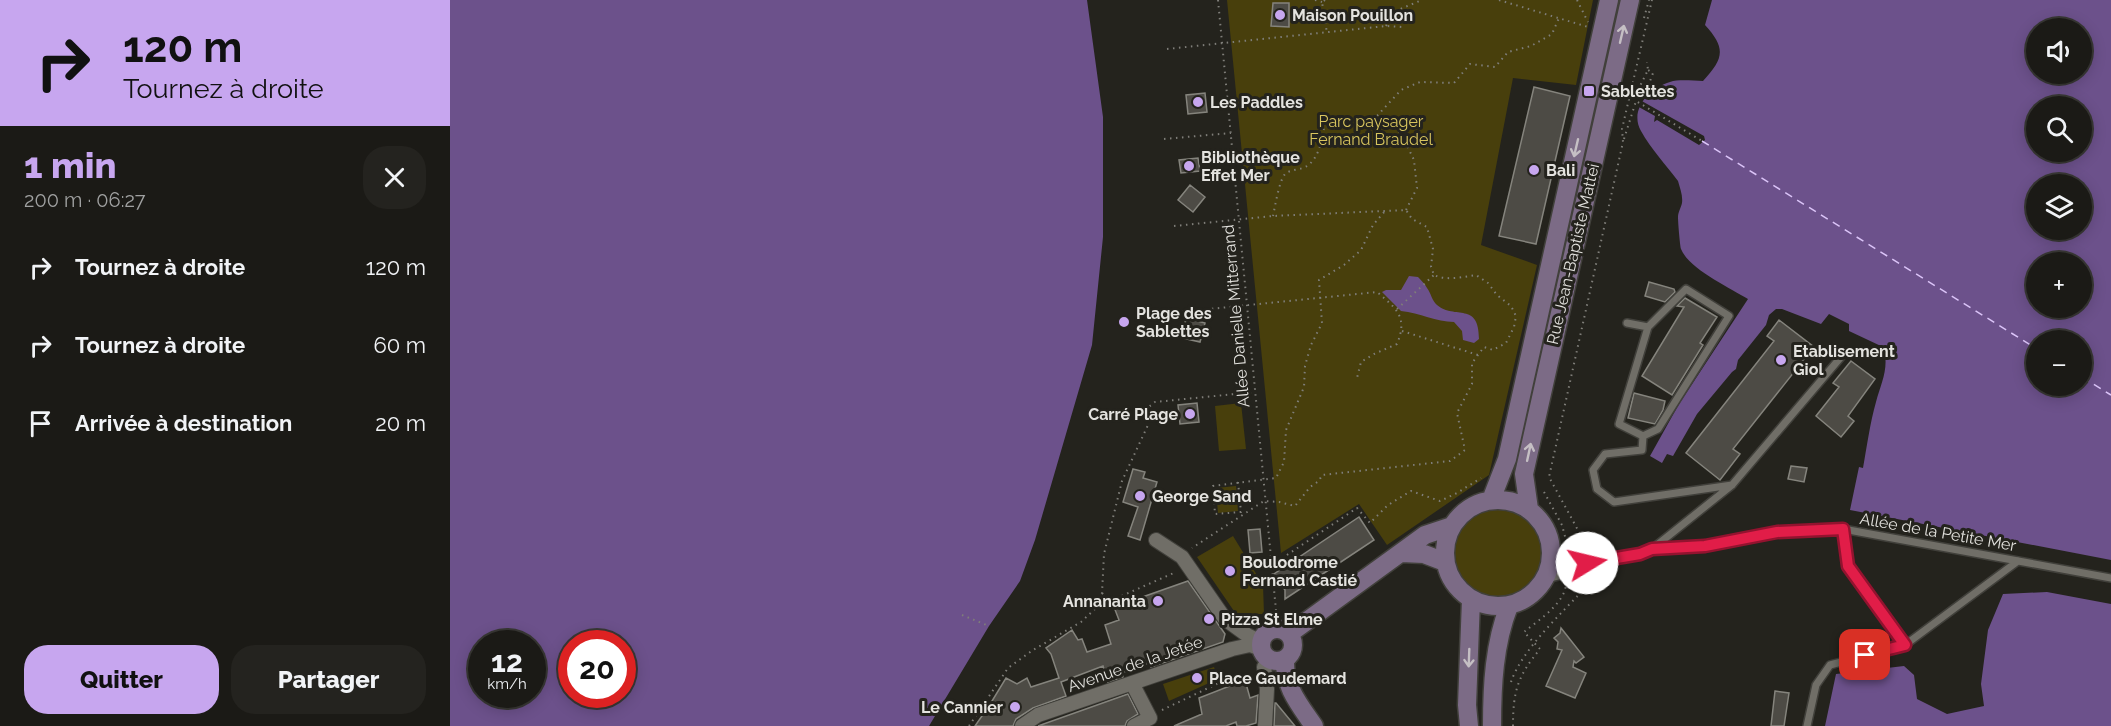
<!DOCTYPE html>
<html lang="fr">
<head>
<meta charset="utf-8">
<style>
  body { margin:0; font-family:Raleway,sans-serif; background:#24231f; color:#f1f3f6; height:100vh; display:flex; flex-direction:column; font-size:22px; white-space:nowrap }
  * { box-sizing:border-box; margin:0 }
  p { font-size:20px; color:#a0a1a1 }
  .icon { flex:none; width:33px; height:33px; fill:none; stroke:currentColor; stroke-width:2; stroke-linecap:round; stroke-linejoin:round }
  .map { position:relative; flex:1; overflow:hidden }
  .drawer { display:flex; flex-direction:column; background:#1b1a16; width:450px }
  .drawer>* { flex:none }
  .guide { background:#c7a6ef; color:#111; overflow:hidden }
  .fabs { position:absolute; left:1576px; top:18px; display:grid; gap:12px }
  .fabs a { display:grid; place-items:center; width:66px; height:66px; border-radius:50%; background:#1b1a16; box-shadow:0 3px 15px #0003,0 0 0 2px #393835; font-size:30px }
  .speed { position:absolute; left:18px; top:630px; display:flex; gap:12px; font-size:30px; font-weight:700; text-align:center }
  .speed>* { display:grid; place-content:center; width:78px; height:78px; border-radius:50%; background:#1b1a16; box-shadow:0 3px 15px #0003,0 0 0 2px #393835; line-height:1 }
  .speed small { font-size:15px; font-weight:400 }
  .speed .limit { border:9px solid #d22; background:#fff; color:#111 }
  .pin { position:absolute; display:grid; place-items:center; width:51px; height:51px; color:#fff; margin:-26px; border-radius:12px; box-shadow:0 3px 9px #0006 }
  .me { position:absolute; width:66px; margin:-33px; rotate:81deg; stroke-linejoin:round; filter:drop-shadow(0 0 4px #0008) }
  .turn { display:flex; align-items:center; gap:21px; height:126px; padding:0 24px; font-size:27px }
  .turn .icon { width:78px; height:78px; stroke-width:2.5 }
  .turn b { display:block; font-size:42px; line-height:51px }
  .round { display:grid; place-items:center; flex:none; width:63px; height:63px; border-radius:24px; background:#24231f }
  .headline { display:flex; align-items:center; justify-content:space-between; height:102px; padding:0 24px }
  h1 { font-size:36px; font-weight:800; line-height:45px; color:#c7a6ef }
  .button { display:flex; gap:12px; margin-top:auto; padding:12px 24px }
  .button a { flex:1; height:69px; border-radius:24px; background:#c7a6ef; color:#111; font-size:24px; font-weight:800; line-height:69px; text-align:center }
  .button a+a { background:#24231f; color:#f1f3f6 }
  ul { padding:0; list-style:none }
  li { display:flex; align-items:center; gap:18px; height:78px; padding:0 24px }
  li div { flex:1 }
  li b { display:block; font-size:22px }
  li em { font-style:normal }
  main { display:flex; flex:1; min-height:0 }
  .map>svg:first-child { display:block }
</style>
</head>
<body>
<main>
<section class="drawer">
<div class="guide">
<div class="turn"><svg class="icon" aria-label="right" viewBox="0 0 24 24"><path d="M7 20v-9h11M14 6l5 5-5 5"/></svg><div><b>120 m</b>Tournez à droite</div></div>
</div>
<div class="headline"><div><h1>1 min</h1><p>200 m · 06:27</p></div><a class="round"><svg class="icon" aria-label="close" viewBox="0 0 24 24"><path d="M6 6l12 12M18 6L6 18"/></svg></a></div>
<ul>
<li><svg class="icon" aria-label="right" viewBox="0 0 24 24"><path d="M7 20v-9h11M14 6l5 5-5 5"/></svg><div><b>Tournez à droite</b></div><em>120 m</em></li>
<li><svg class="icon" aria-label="right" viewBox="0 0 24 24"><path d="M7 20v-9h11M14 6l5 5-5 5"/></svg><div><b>Tournez à droite</b></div><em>60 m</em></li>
<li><svg class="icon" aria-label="arrive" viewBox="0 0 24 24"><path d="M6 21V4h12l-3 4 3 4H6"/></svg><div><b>Arrivée à destination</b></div><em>20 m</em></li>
</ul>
<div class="button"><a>Quitter</a><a>Partager</a></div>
</section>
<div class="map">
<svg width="1661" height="726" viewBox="0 0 1661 726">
  <rect width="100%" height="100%" fill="#24231d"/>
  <path fill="#483f0c" d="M777,0H1143L1126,85L1063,78L1031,245L1087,265L1039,475L937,545L909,504L831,553Z
    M791,403L796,449L769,451L765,406Z
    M786,486L788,511L768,513L766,488Z
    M995 553a53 53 0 1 1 106 0a53 53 0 1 1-106 0Z
    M783,536L813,585L814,614H786L747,557Z
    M764,667L768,679L719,701L713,684Z"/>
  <path fill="#6c518b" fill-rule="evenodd" d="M0,0H637L653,117V237L642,345L585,540L570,581L539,626L479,726H0ZM32,644H82V694H32ZM122,644H172V694H122Z
    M1262,0H1661V560L1400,510L1409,467L1413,468C1417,446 1420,423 1426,402C1431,383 1440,367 1433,347L1399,331V324L1379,314L1371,324L1332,309H1326L1319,315L1316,325L1288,360L1286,369L1282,372L1247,414L1223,456L1217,454L1212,463L1200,456L1229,404L1298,299C1280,288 1239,269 1231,249C1230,245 1228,223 1228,217C1228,212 1231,208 1232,203C1233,196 1230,188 1228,181C1216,165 1201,149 1191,131C1179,110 1199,88 1220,82C1229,79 1243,81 1253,81C1273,59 1277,49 1255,25ZM1587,28H1632V74H1587ZM1587,106H1632V152H1587ZM1587,184H1632V230H1587ZM1587,262H1632V308H1587ZM1587,340H1632V386H1587Z
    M959,276L968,277C971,280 975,284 977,288C981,293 982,301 987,305C1005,320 1029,301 1029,339L1024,343L1013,340L1012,331L1004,322C986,322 970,313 951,311L932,292L936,290H951Z
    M1597,592L1661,604V726H1375L1386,674L1454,666L1464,675L1467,699L1497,714L1534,706L1531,684L1538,630L1553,594Z"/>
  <path fill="#24231d" d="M1190,100L1254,136L1255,140L1249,145L1207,120L1204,122L1205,116L1187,106Z"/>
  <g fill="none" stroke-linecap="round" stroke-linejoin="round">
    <path stroke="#dbc4f8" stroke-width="1.5" stroke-dasharray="8 6" stroke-linecap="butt" d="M1252,141L1587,349
      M1632,377L1661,395"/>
  </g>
  <path fill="#4d4b45" stroke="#85847d" stroke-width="1.5" d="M823,3H839V27L821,26Z
    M1084,87L1120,96L1086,244L1049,236Z
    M755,93L757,112L738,114L736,95Z
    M748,158L750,171L731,173L729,160Z
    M740,185L755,197L743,212L728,200Z
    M1199,282L1224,289L1225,292L1215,302L1195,296Z
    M1235,298L1267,317L1250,343L1253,345L1222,395L1192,376L1234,307L1227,306Z
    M736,318L755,323L750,342L732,338Z
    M1329,320L1364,347L1283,449L1290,454L1270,480L1236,453L1324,341L1317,336Z
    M1401,361L1425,379L1398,416L1404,421L1391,437L1366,416L1389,387L1383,383Z
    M1184,393L1215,401L1213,410L1205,424L1178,418Z
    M747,403L749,422L730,424L728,405Z
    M1341,466L1357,468L1354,482L1338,479Z
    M683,469L695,472L693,478L707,482L690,540L678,536L688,507L673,502Z
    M909,517L924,540L835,599V590L824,574Z
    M810,529L812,552L800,553L798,530Z
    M738,581L775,634L773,642L701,667L699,663L674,672L672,673L673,677L658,682L653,666L611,682L616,696L583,708L566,719L563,726H525L539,706L556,678L567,684L577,678L581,687L609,678L601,654L596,648L622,630L628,640L632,639L637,652L661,644L655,625L669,620L664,607Z
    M1111,628L1134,657L1126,663L1124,661L1123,667L1136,673L1125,698L1096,686L1112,650L1107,649L1108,642L1104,638L1110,633Z
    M795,680L800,698L808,695L806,723L796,726H787L786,722L776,726H724L752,714L749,698Z
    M1325,691L1339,693L1334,726H1321Z
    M678,694L688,714L677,721L675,726H588Z
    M825,703H826L845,726H824Z"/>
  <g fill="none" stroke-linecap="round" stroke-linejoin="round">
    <g stroke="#41403b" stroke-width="10">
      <path id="lane" d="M1236,289L1279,316L1208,429L1193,436L1169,424L1198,327Z
        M1177,323L1198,327
        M1193,436L1192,450L1155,454L1143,470L1147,489L1164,502L1282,485
        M1393,529L1398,566L1455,645
        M1101,545L1117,557L1137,563
        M1202,549L1255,546L1327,532L1393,529L1661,578
        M1095,579L1117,574L1137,563L1190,554L1202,549L1282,485L1391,357
        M1357,726L1366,685L1380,665L1455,645L1568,561"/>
    </g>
    <g stroke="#41403b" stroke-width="16">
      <path id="street" d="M706,540L732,557L775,619L797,635L811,642
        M682,683L700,718L684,726
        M572,726L588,715L782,649L800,645L811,649
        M815,726L817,689L814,667L821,660"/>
    </g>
    <g stroke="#41403b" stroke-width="21">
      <path id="secondary" d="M995 553a53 53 0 1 1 106 0a53 53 0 1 1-106 0Z
        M1041,500L1057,459L1159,0
        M1079,509L1074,474L1180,0
        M951,553L974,554L995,562
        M811 645a16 16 0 1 1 32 0a16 16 0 1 1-32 0Z
        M839,634L975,535L1002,526
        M835,659C834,687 849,704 864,726
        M1019,726L1017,705L1021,600
        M1042,726C1042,686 1044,644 1059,606"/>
    </g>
    <path stroke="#7f7e79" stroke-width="2" stroke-dasharray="1.5 4.5" stroke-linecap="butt" d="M768,0L827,621
      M865,0L872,2
      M875,0L872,2L877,33
      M1049,0L1138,27
      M1127,0L1138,22
      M1194,18L1199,0
      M936,26L943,12L972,0
      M717,49L936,26L953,27
      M1188,90L1198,70L1197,62
      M1186,98L1196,92L1203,73L1198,70
      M714,139L781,133
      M1174,139L1186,101L1252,141
      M956,210L967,188L964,160L951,133L926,117L951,90L970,82L1004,83L1020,64L1045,67L1058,52L1081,46L1102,34L1109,18
      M823,216C825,207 829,181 835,174C841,169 851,170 857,166C869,158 872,140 874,127L926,117
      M724,226L823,216L956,210L962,219L977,227L983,249L981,267L984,275C997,281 1012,277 1026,275L1038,283L1047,295L1061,306L1066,316L1064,327L1056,343L1043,350L1034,347L1022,363V384L1007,413L1015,450L1000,461L872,475L869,481L860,487L845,506L829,502L814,501L742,548
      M947,309L984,275
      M720,313L927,292C947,309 958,317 947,344L924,354L911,362L907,378
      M952,331L1028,355
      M788,482L791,512L765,514L763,486L826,478L834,462L836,430L854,387L855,366L861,345L872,323L869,280L894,265L911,250L923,225L935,211
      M1094,492L1112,525L1117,544
      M1135,551L1129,532L1099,477L1173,142L1172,129L1202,0
      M822,565L907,508L920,523L938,505L961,491L990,501L1007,493L1031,478
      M652,593L660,601L726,572
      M512,615L539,626
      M800,619L836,616
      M1061,682C1072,649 1113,612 1137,586L1138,574
      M712,710L771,682L767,670
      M519,726L558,668L583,650L631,622L645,609L652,593L654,554L672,481L698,425L695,410L705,402L805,392
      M1063,726C1063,690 1068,676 1090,649L1074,632C1089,620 1115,603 1116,584"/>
    <use href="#lane" stroke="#706e67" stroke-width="7"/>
    <use href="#street" stroke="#706e67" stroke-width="14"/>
    <use href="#secondary" stroke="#7c6b86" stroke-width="18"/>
  </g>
  <defs><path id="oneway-shaft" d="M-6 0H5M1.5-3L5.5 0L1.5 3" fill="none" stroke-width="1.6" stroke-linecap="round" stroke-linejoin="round" transform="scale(1.5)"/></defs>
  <g stroke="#c5bfc4">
    <use href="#oneway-shaft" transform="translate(1172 34) rotate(-77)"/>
    <use href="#oneway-shaft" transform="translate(1126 148) rotate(103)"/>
    <use href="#oneway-shaft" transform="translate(1079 452) rotate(-78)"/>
    <use href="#oneway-shaft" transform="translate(1019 658) rotate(92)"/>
  </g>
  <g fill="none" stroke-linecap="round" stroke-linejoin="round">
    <g stroke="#92132f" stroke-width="15">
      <path id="route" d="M1137,563L1190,554L1202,549L1255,546L1327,532L1393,529L1398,566L1455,645L1415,655"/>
    </g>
    <use href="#route" stroke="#e11d48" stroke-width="10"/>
  </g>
  <g fill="#c7a6ef" stroke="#24231d" stroke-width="2">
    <circle cx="830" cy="15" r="6"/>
    <rect x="1133" y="85" width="12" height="12" rx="3"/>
    <circle cx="748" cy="102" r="6"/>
    <circle cx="739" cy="166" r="6"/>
    <circle cx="1084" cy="170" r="6"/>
    <circle cx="674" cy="322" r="6"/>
    <circle cx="1331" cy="360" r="6"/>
    <circle cx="740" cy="414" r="6"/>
    <circle cx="690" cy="496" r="6"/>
    <circle cx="780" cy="571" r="6"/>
    <circle cx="708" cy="601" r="6"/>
    <circle cx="759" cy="619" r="6"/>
    <circle cx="747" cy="678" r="6"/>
    <circle cx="565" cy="707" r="6"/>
  </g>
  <g text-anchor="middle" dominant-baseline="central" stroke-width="6" stroke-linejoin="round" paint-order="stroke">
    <g font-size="16" font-weight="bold" fill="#e4e3df" stroke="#24231d" text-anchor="start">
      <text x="842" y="15">Maison Pouillon</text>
      <text x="1151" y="91">Sablettes</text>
      <text x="760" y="102">Les Paddles</text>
      <text x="751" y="157">Bibliothèque<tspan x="751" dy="18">Effet Mer</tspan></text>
      <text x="1096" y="170">Bali</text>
      <text x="686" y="313">Plage des<tspan x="686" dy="18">Sablettes</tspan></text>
      <text x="1343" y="351">Etablisement<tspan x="1343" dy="18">Giol</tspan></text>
      <text x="728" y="414" text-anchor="end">Carré Plage</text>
      <text x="702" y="496">George Sand</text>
      <text x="792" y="562">Boulodrome<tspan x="792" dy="18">Fernand Castié</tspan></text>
      <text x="696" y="601" text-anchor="end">Annananta</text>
      <text x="771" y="619">Pizza St Elme</text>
      <text x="759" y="678">Place Gaudemard</text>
      <text x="553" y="707" text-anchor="end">Le Cannier</text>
    </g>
    <g font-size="16" fill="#d8c55e" stroke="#24231d">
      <text x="921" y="121">Parc paysager<tspan x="921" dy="18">Fernand Braudel</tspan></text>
    </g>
    <g font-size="16" fill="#e4e3df" stroke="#24231d">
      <text transform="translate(1123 254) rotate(-77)">Rue Jean-Baptiste Mattei</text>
      <text transform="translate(786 316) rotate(-95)">Allée Danielle Mitterrand</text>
      <text transform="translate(1488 532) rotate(10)">Allée de la Petite Mer</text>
      <text transform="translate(685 664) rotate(-19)">Avenue de la Jetée</text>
    </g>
  </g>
</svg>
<div class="fabs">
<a><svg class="icon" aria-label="sound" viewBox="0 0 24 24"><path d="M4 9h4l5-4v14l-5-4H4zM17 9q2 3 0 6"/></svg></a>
<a><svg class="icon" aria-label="search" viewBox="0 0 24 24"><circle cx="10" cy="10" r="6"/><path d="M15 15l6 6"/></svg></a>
<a><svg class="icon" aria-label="layers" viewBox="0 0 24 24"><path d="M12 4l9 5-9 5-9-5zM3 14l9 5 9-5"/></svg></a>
<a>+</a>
<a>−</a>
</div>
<div class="speed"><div>12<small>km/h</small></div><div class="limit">20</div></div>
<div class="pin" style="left:1415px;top:655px;background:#d93025"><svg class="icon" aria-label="arrive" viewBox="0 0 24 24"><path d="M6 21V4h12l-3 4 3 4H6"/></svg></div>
<svg class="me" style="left:1137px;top:563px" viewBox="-20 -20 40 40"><circle r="19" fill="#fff"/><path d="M0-13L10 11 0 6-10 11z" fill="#e11d48"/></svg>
</div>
</main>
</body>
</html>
